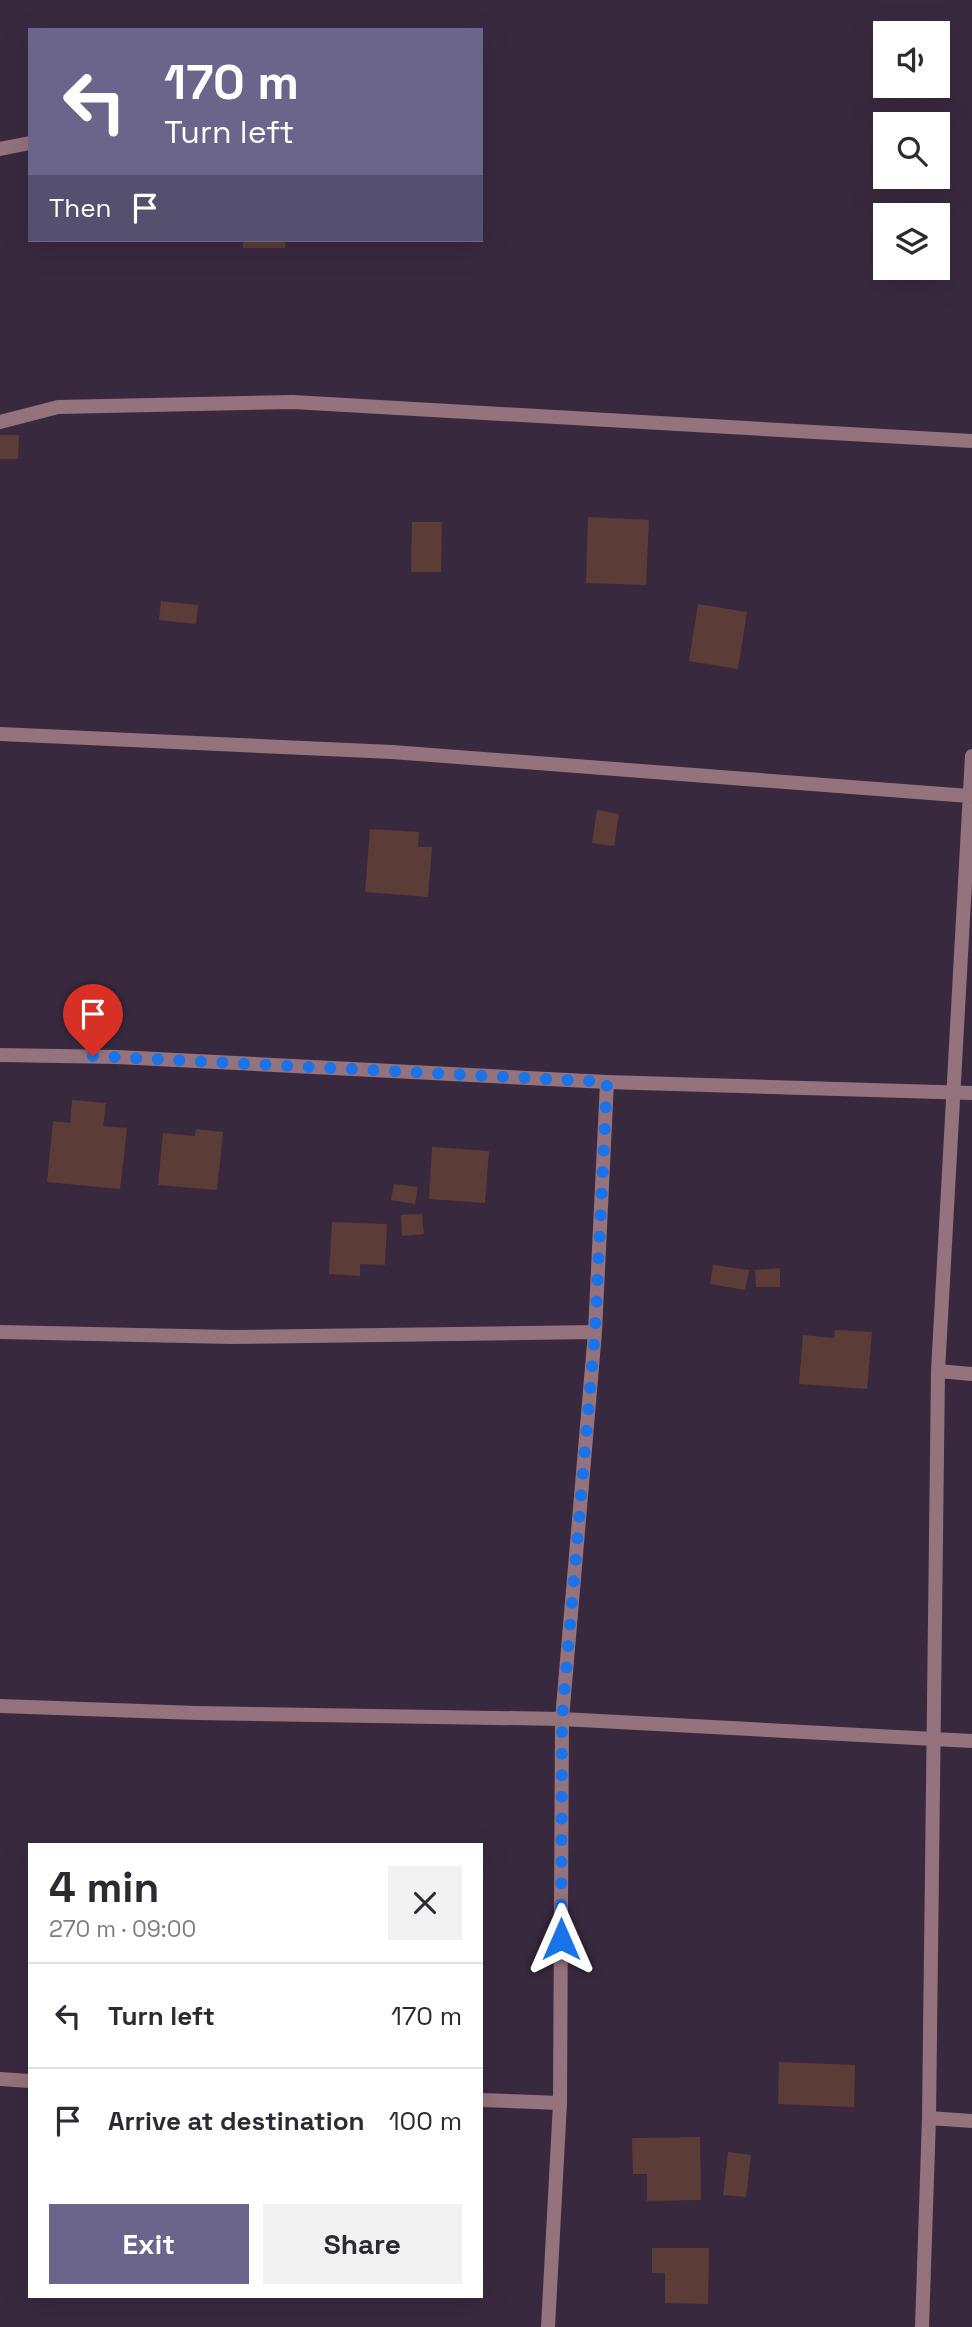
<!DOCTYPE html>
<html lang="en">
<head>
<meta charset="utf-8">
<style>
  body { margin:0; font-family:"Space Grotesk",sans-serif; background:#f2f2f3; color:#2b2b33; height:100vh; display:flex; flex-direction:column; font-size:26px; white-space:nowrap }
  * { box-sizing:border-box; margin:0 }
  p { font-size:23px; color:#7c7c81 }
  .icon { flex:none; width:38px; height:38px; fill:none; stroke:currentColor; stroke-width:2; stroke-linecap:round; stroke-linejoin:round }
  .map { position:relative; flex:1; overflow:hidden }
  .side { position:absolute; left:28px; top:1843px; width:455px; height:455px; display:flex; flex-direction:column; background:#fff; border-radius:0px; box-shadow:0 7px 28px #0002 }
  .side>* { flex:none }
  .hud { position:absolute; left:28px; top:28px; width:455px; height:214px; border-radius:0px; box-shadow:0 7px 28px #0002; background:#6b658b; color:#fff; overflow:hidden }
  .controls { position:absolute; left:873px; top:21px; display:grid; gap:14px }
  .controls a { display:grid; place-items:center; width:77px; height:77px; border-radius:0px; background:#fff; box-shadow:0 7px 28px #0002; font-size:35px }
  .pin { position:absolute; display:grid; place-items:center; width:60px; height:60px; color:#fff; margin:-72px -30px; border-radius:50% 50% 50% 0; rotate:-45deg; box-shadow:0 0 7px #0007 }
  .pin .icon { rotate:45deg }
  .me { position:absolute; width:77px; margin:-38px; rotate:0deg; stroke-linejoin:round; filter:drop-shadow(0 0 5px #0008) }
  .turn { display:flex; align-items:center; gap:24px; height:147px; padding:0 21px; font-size:32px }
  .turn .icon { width:91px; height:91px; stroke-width:2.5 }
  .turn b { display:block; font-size:49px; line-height:60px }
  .then { display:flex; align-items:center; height:66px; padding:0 21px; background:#0003; gap:14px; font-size:26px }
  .round { display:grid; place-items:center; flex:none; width:74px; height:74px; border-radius:0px; background:#f2f2f3 }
  .overview { display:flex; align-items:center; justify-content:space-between; height:119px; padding:0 21px }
  h1 { font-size:42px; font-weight:700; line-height:52px }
  .action { display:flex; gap:14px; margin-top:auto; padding:14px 21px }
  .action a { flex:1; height:80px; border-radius:0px; background:#6b658b; color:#fff; font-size:28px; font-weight:700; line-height:80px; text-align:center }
  .action a+a { background:#f2f2f3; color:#2b2b33 }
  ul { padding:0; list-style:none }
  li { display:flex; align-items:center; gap:21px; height:105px; padding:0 21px; border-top:2px solid #e1e1e2 }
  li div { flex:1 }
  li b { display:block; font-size:26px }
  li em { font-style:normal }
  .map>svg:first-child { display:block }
</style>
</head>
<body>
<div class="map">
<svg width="972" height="2327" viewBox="0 0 972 2327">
  <rect width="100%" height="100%" fill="#39293f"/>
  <path fill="#5b3c36" d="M243,240H285V248H243Z
    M0,435H19L18,459H0Z
    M588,517L649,520L646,585L586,583Z
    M412,522H442L441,572H411Z
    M161,601L198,605L196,624L159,620Z
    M698,604L747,612L738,669L689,661Z
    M597,810L619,814L614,846L592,843Z
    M370,829L419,832L418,847H432L428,897L365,892Z
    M72,1100L106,1103L103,1126L127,1128L120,1189L47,1182L53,1121L70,1123Z
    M196,1129L223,1132L217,1190L158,1185L163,1133L195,1136Z
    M432,1147L489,1151L485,1203L429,1199Z
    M394,1184L418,1187L415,1204L391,1200Z
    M422,1214L424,1234L402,1236L401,1215Z
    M332,1222L387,1224L385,1265L360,1264V1276L329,1274Z
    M713,1265L749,1270L745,1290L710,1284Z
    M780,1268V1287H756L755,1270Z
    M835,1330L872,1332L867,1389L799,1384L803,1335L834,1338Z
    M779,2062L855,2065L854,2107L778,2104Z
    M700,2137L701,2200L647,2201V2174H633L632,2138Z
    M728,2152L751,2155L746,2197L723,2195Z
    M652,2248H709L708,2304L665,2303V2273H652Z"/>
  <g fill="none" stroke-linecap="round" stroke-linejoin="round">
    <path stroke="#95737c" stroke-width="14" d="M0,149L30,143
      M0,422L58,407L293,402L972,441
      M0,734L392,752L969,796
      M0,1055L117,1057L607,1082L972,1093
      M0,1332L232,1337L595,1332
      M938,1371L972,1374
      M0,1706L197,1713L562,1719L972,1741
      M0,2079L30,2081
      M481,2100L560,2103
      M929,2118L972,2121
      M548,2327L560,2103L562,1719L595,1332L607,1082
      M922,2327L929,2118L938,1371L972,756"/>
  </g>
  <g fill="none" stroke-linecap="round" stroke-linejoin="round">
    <path stroke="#1a73e8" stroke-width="12" stroke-dasharray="0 21.6" d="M93,1056L607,1082L595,1332L562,1719L561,1939"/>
  </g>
</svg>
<div class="controls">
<a><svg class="icon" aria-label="sound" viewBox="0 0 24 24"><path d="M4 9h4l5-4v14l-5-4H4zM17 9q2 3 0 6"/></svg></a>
<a><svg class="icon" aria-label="search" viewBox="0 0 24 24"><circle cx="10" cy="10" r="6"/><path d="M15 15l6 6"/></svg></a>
<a><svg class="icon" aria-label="layers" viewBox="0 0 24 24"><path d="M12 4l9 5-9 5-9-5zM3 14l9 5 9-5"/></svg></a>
</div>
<div class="pin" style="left:93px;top:1056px;background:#d93025"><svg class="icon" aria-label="arrive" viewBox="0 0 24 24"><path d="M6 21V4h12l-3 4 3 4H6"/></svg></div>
<svg class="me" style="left:561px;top:1939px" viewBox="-20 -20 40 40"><path d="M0-17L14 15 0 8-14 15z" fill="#1a73e8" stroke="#fff" stroke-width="4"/></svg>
<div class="hud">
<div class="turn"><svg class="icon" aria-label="left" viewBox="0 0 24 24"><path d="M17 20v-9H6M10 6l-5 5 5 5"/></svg><div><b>170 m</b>Turn left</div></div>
<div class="then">Then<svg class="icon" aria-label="arrive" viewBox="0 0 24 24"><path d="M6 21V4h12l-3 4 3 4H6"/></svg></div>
</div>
<section class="side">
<div class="overview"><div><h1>4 min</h1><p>270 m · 09:00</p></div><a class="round"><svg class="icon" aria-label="close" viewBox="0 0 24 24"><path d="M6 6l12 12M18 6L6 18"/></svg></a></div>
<ul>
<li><svg class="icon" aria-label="left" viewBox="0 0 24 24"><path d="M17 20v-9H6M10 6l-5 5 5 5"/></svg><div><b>Turn left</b></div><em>170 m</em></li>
<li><svg class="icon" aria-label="arrive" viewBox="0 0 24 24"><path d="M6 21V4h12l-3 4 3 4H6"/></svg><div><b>Arrive at destination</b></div><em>100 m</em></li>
</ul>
<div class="action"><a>Exit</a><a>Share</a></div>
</section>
</div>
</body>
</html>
